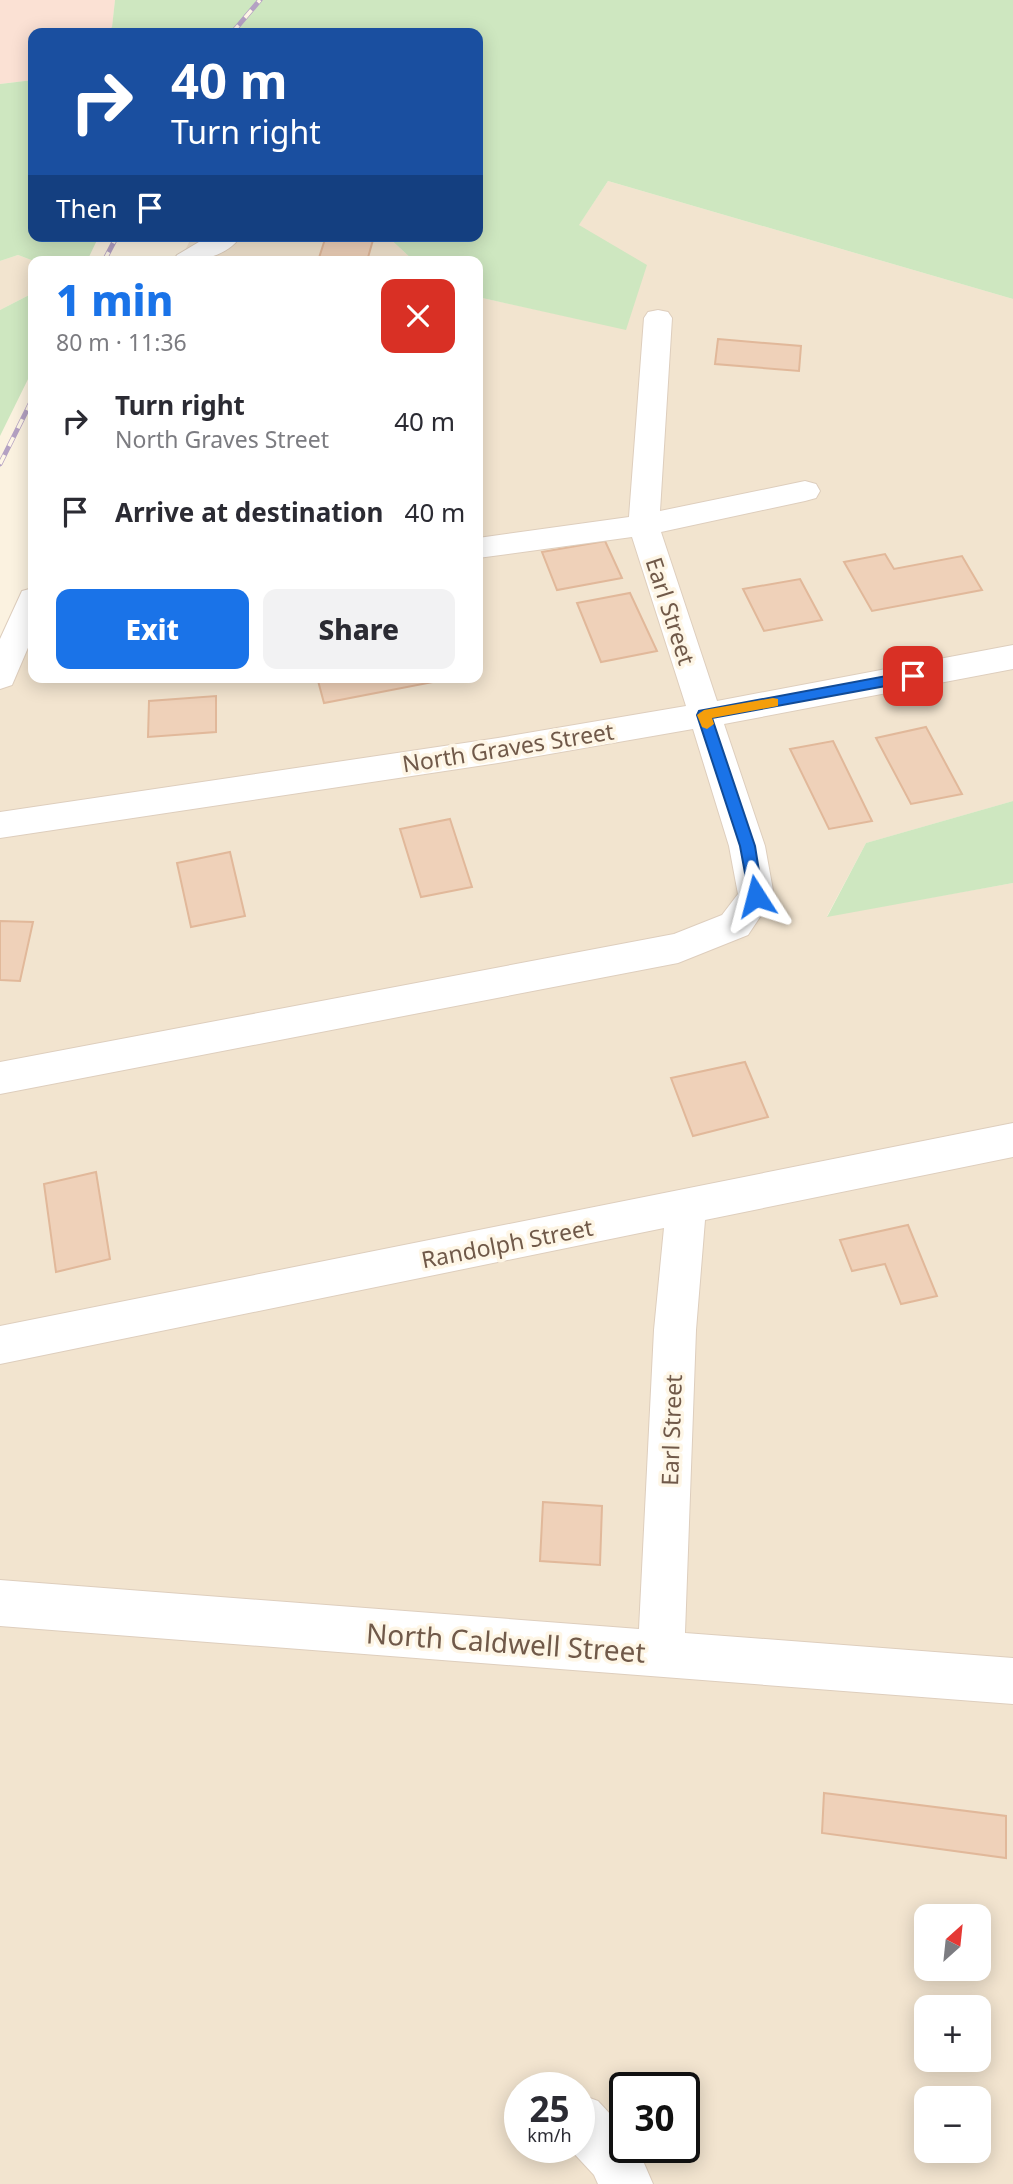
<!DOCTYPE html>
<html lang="en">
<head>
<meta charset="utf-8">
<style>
  body { margin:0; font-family:"Noto Sans",sans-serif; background:#f2f2f3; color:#2b2b33; height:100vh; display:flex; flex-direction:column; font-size:26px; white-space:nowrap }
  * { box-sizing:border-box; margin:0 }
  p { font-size:23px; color:#7c7c81 }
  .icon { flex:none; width:38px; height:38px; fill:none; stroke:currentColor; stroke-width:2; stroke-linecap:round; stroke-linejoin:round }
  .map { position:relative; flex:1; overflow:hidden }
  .sheet { position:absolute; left:28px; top:256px; width:455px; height:427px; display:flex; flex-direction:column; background:#fff; border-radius:14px; box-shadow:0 4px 18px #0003 }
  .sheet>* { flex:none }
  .banner { position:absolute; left:28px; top:28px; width:455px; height:214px; border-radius:14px; box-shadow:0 4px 18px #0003; background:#1a4fa0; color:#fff; overflow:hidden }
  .needle { width:46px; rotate:27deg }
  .buttons { position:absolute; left:914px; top:1904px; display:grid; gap:14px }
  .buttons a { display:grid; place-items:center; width:77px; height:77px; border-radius:14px; background:#fff; box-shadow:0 4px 18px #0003; font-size:35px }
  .speed { position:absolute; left:504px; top:2072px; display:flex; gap:14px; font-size:35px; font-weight:700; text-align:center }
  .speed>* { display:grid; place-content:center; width:91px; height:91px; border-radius:50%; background:#fff; box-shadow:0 4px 18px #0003; line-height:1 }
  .speed small { font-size:18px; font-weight:400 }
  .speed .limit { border:4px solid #111; border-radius:10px; background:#fff; color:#111 }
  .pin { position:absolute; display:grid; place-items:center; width:60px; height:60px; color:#fff; margin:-30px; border-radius:14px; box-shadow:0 4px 10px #0006 }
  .me { position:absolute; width:77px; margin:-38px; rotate:351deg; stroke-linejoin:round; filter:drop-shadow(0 0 5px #0008) }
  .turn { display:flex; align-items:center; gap:24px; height:147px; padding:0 28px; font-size:32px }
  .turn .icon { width:91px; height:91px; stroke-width:2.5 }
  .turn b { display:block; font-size:49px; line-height:60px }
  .then { display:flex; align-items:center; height:66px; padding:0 28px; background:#0003; gap:14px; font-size:26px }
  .round { display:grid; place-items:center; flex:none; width:74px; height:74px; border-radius:14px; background:#f2f2f3 }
  .summary { display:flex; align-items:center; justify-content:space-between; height:119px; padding:0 28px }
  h1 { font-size:42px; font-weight:800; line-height:52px; color:#1a73e8 }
  .cta { display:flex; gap:14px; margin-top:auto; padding:14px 28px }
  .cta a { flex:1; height:80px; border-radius:14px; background:#1a73e8; color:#fff; font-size:28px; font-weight:800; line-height:80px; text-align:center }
  .cta a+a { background:#f2f2f3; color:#2b2b33 }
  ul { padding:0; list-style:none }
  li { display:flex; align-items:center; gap:21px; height:91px; padding:0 28px }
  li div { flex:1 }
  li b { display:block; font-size:26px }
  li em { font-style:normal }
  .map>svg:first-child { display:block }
</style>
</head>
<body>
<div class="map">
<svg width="1013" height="2184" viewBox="0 0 1013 2184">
  <rect width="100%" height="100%" fill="#fbf2e0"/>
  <path fill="#f2e4cf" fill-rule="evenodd" d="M608,181L1013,299V801L866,843L827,916L1013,883V2184H0V677L33,599V677H478V297L626,329L578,226ZM926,1916H978V1969H926ZM926,2007H978V2060H926ZM520,2088H579V2147H520ZM625,2088H684V2147H625ZM926,2098H978V2151H926Z
    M192,236H387L414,261H180Z
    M18,255L34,261L33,293L0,310V261Z"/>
  <path fill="#fbe1d4" d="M0,0H115L112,28L107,33H33V80L0,84Z"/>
  <path fill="#cee7c0" d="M115,0H1013V299L608,181L579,225L647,265L626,330L478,297V261H414L387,236H478V33H107L112,27Z
    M33,80V236H99L87,261H34L18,255L0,261V84Z
    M33,293V369L0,436V310Z
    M1013,801V883L827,917L866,843Z"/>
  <path fill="#efd1b9" stroke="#e1b89a" stroke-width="2" d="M326,236L373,240L367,261H318Z
    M718,339L801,346L799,371L715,364Z
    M605,541L622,578L557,590L542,552Z
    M885,554L894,569L962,556L982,590L872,611L844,562Z
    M800,579L822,620L764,631L743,589Z
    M630,593L657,651L601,662L577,603Z
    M317,677H432L433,682L324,703Z
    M216,696V732L148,737L149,701Z
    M926,727L962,794L911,804L876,738Z
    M833,741L872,821L829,829L790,749Z
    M450,819L472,887L421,897L400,829Z
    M230,852L245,916L191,927L177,863Z
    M0,921L33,922L20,981L0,980Z
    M745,1062L768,1117L693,1136L671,1078Z
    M96,1172L110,1259L56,1272L44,1184Z
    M908,1225L937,1296L901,1304L885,1264L852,1271L840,1240Z
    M543,1502L602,1506L600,1565L540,1561Z
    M824,1793L1006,1816V1858L822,1833Z"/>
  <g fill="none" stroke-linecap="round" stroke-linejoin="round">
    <g stroke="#decebd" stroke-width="2">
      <path id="minor" d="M209,236H241C225,259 197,261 173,261L177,255Z
        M658,310L668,312L672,318L660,511L805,481L816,484L820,491L816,498L805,501L661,532L717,701L1013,645V669L724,724L765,846L774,896L748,935L678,963L0,1094V1062L674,934L722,915L738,894L729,846L693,729L498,763L0,838V812L498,738L686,706L632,537L478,558V538L629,517L644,318L648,312Z
        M33,588V636L12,685L0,689V639L22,591Z
        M1013,1123V1157L705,1220L696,1330L685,1633L1013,1658V1704L0,1626V1580L639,1629L654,1330L664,1228L0,1364V1326Z
        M579,2094L598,2101L625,2130V2147H637L653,2184H598L594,2175L568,2147H579Z"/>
    </g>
    <use href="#minor" fill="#fff" fill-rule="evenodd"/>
    <g stroke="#b4a1c3" stroke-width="5">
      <path id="rail" d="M232,33L260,0
        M104,261L117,236
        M0,464L33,398"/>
    </g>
    <use href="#rail" stroke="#fef6e6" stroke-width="3.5" stroke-dasharray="10" stroke-linecap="butt"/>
  </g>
  <path fill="#1a73e8" stroke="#114b97" stroke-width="2" d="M913,671L920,676L918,680L712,718L755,846L763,896L756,902L750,900L740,846L697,715L699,711Z"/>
  <path fill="#f59e0b" d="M773,698L778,699V706L712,718L714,724L707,729L702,727L697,715L704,710Z"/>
  <g text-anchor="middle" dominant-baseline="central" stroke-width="7" stroke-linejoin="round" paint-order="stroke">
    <g font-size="23" fill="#705949" stroke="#fef6e6">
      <text transform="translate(671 611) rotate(72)">Earl Street</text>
      <text transform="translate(508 747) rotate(-9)">North Graves Street</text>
      <text transform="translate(507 1243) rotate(-11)">Randolph Street</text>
      <text transform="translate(671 1430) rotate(-88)">Earl Street</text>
    </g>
    <g font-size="28" fill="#705949" stroke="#fef6e6">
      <text transform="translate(506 1642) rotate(4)">North Caldwell Street</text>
    </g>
  </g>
</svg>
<div class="buttons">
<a><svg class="needle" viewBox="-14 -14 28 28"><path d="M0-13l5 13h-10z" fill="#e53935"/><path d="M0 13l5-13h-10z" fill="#7c7c81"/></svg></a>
<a>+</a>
<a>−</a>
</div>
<div class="speed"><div>25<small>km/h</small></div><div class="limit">30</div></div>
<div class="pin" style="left:913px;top:676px;background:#d93025"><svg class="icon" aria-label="arrive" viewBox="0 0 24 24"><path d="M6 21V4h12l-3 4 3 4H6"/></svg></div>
<svg class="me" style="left:756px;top:896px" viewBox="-20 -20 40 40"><path d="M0-17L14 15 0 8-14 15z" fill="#1a73e8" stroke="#fff" stroke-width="4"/></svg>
<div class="banner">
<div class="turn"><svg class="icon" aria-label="right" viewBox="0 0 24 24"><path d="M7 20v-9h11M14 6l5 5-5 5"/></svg><div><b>40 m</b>Turn right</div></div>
<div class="then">Then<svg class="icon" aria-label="arrive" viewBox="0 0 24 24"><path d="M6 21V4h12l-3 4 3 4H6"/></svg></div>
</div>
<section class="sheet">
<div class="summary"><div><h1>1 min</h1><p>80 m · 11:36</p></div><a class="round" style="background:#d93025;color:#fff"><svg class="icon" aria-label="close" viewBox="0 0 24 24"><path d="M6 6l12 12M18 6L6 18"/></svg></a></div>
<ul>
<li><svg class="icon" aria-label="right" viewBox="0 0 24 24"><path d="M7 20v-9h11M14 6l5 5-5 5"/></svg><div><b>Turn right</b><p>North Graves Street</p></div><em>40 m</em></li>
<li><svg class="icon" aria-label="arrive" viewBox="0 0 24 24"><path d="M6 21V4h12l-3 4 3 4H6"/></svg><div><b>Arrive at destination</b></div><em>40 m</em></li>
</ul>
<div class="cta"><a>Exit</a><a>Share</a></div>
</section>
</div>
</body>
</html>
